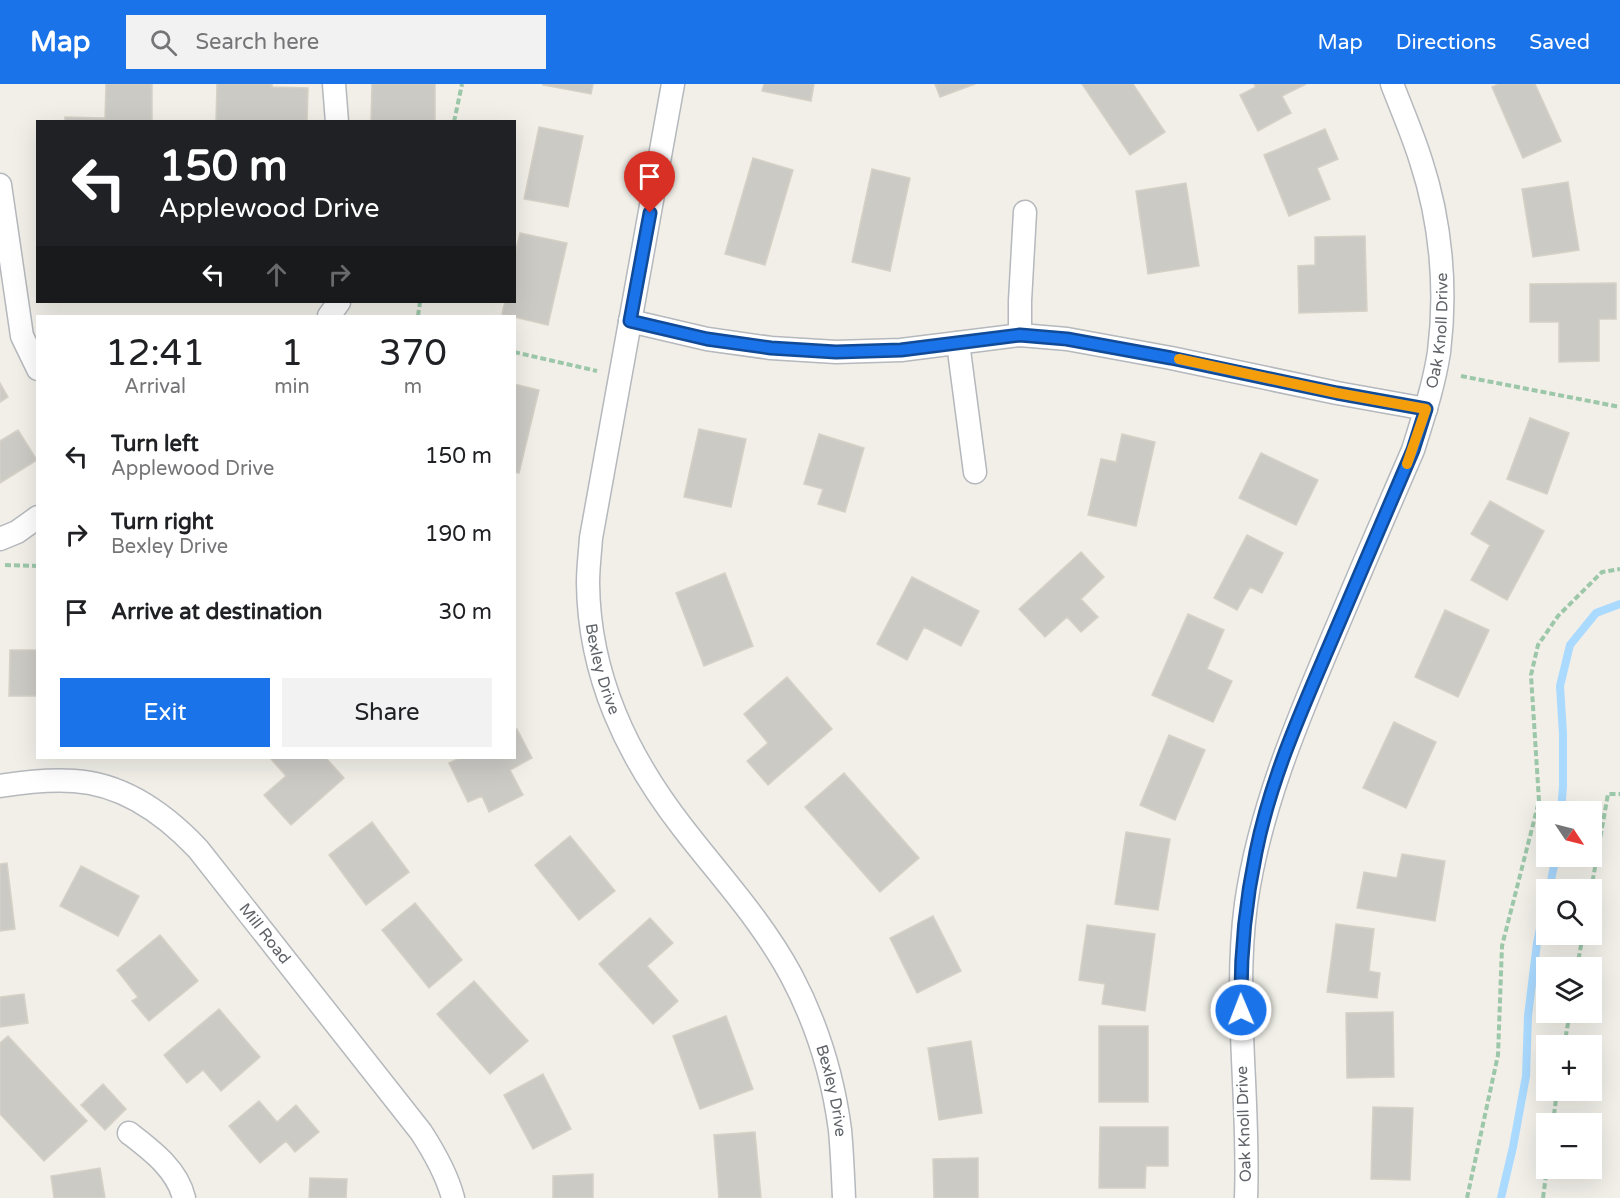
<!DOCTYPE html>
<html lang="en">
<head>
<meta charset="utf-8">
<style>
  body { margin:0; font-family:"Varela Round",sans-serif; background:#f2f2f2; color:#202124; height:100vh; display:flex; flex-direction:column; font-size:22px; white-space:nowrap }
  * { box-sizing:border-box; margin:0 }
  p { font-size:20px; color:#757577 }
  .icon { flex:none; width:33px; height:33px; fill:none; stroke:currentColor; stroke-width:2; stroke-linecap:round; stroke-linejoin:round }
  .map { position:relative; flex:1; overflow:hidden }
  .drawer { position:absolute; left:36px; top:231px; width:480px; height:444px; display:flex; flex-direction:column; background:#fff; border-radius:0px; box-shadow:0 6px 24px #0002 }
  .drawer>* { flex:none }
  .hud { position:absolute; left:36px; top:36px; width:480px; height:183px; border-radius:0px; box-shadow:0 6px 24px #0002; background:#202124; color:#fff; overflow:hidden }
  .needle { width:39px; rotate:125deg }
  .fabs { position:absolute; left:1536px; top:717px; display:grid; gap:12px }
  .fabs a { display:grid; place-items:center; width:66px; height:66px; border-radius:0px; background:#fff; box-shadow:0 6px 24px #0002; font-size:30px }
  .pin { position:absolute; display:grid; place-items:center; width:51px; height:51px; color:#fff; margin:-62px -26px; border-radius:50% 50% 50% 0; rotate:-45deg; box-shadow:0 0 6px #0007 }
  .pin .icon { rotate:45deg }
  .me { position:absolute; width:66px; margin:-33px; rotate:359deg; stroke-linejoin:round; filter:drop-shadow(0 0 4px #0008) }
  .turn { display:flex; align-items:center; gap:21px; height:126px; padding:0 24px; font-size:27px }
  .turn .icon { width:78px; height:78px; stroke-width:2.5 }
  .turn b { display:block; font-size:42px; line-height:51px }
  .lanes { display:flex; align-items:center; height:57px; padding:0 24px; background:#0003; justify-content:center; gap:30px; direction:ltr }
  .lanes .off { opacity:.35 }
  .eta { display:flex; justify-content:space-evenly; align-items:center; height:102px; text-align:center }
  .eta b { font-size:36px; font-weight:600; line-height:42px }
  .action { display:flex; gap:12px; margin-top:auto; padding:12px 24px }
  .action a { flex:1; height:69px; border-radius:0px; background:#1a73e8; color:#fff; font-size:24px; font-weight:600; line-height:69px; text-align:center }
  .action a+a { background:#f2f2f2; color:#202124 }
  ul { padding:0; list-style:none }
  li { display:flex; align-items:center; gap:18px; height:78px; padding:0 24px }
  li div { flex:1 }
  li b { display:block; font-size:22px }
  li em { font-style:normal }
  header { display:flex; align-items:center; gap:36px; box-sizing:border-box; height:84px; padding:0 30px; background:#1a73e8; color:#fff }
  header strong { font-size:28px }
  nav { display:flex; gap:33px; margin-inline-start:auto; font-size:21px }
  .search { width:420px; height:54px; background:#f2f2f2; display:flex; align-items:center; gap:15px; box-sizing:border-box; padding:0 21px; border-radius:0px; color:#757577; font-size:22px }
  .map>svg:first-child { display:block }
</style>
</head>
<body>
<header>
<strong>Map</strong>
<div class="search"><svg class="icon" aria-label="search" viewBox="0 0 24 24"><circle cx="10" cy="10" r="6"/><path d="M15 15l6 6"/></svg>Search here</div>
<nav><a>Map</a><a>Directions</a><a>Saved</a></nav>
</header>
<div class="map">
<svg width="1620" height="1114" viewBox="0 0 1620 1114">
  <rect width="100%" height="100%" fill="#f1efe8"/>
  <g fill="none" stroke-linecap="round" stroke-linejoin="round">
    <path stroke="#aadaff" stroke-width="8" d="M1561,728L1563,702V650L1560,602L1570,561L1596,529L1620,520
      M1549,806L1556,772
      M1501,1114L1513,1063L1526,992L1528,932L1537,859L1546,815"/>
  </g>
  <path fill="#cccac5" stroke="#d6d1c6" stroke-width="1.5" d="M106,0H152V38H65V33L105,34Z
    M217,0H272V3L308,4L307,38L216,37Z
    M372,0H435V38H371Z
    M543,0H593L591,10L543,1Z
    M764,0H814L811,17L762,7Z
    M935,0H975L940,13Z
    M1082,0H1133L1165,48L1130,71Z
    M1254,0H1306L1282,12L1291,29L1258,47L1240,11L1256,3Z
    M1499,0H1535L1561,57L1523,74L1492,3Z
    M539,43L583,52L568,123L524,115Z
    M1325,45L1338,75L1317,84L1330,115L1289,132L1264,71Z
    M753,74L793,86L765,181L725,170Z
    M872,85L910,94L890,187L852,178Z
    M1568,98L1579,166L1533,173L1522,105Z
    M1186,99L1199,182L1148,190L1136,107Z
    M520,149L567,159L548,241L502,230L505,218H514V174Z
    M1365,152L1367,227L1299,229L1298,182L1315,181V153Z
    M1616,199V235H1599V277L1559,278V238H1530V200Z
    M0,299L8,313L0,318Z
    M514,300L539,306L519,389L514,388Z
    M1530,334L1569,349L1547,410L1507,395Z
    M699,345L746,355L731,423L684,413Z
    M18,346L37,376L0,399V357Z
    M819,350L864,364L845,428L818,420L823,405L804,400Z
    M1122,350L1155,358L1136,442L1088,431L1101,375L1116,378Z
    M1261,369L1318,396L1296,441L1239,414Z
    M1490,417L1544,447L1507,516L1471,496L1490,461L1471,450Z
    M1247,451L1283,469L1262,509L1250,503L1237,526L1214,514Z
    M1081,468L1104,493L1081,515L1098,533L1081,548L1067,533L1045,553L1019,525Z
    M725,489L753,562L704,582L676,509Z
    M912,493L979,527L961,562L924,543L907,576L877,560Z
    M1445,526L1489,546L1458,613L1415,593Z
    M1188,530L1224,546L1207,585L1232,597L1213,638L1152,611Z
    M10,566H38V612H9Z
    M787,593L832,645L768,701L747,677L768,659L744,630Z
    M1394,638L1436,658L1406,724L1363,704Z
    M517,645L532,674L510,686L523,711L489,728L482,712L468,718L449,679L460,674H514V646Z
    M1169,651L1205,666L1175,736L1140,721Z
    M272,674H326L344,694L291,741L264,711L286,692L271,675Z
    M844,689L919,774L880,808L805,723Z
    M372,738L409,788L366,821L329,771Z
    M1126,748L1170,755L1158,826L1115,820Z
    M570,752L615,807L579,836L535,781Z
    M1402,770L1445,777L1435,837L1357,824L1364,788L1397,794Z
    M7,779L15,845L0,847V780Z
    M81,782L139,812L118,852L60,822Z
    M415,819L462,876L429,904L382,846Z
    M933,832L961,887L917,909L890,854Z
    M650,834L673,859L647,882L678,917L653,940L599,880Z
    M1336,840L1374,845L1369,887L1380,889L1377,914L1327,908Z
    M1087,841L1155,850L1145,927L1102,920L1105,900L1079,896Z
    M160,851L198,897L149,937L132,917L138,913L117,886Z
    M474,897L528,957L490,990L437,930Z
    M24,910L28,939L0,943V913Z
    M219,925L260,973L221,1007L203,986L187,999L164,971Z
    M1393,928L1394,993L1347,994L1346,929Z
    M726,932L753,1005L700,1025L673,952Z
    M1099,942H1148V1018H1099Z
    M8,952L87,1037L44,1077L0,1030V959Z
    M971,957L982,1029L939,1036L928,964Z
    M543,990L571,1045L533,1065L504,1011Z
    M103,1000L126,1025L105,1046L81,1021Z
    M259,1017L277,1038L296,1021L319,1048L295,1068L286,1057L260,1079L229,1042Z
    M1373,1023L1413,1024L1410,1096L1371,1095Z
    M1100,1043H1168V1082H1146L1145,1104H1099Z
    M755,1048L761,1114H719L714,1051Z
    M978,1074V1114H934L933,1075Z
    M100,1084L105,1114H54L51,1092Z
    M593,1090V1114H553V1092Z
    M310,1094L347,1095L346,1114H309Z"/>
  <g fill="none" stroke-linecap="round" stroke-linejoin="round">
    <g stroke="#b5b8bc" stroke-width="25">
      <g id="street">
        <path d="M334,0L337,38"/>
        <path id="s1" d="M673,0L591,454C590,469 588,484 588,499C589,592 627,672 683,744C720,792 762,837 791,891C816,938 833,993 840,1046C842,1068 843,1091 844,1114"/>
        <path d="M0,101L22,252L38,285"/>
        <path d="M329,232L339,218"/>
        <path d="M630,237L707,255L771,264L836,268L901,266L1020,251L1067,255L1171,274L1337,309L1426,325"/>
        <path d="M1020,251V217L1025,128"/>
        <path d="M958,259L975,388"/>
        <path d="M0,455L17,448L38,433"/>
        <path id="s2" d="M0,702C25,698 49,695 74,697C124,700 165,730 198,765L421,1048C434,1068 447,1091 453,1114"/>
        <path d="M129,1049C151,1066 177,1085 184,1114"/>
        <path id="s3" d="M1246,1114C1250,1016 1233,918 1246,820C1259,728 1295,642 1331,557C1358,493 1385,430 1413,366C1423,334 1434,301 1439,268C1447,205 1441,138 1421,77C1413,51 1402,26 1392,0"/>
      </g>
    </g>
    <path stroke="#9cc7a9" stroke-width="4" stroke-dasharray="6 3" stroke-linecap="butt" d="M454,38L462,0
      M418,232L420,218
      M514,268L597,287
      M1461,292L1620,323
      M5,481L38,482
      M1591,806L1608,710H1620
      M1577,884L1583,850
      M1564,962L1570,928
      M1553,1040L1557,1006
      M1467,1114L1498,971L1502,862L1539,717L1531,591L1538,561L1558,532L1602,488L1620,485
      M1543,1114L1547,1084"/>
    <use href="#street" stroke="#fff" stroke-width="22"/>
  </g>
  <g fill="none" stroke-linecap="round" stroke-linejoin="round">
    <g stroke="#114b97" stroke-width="15">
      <path id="route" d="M650,129L630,237L707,255L771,264L836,268L901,266L1020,251L1067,255L1171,274L1337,309L1426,325L1413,366C1385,433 1356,500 1327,567C1299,632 1270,698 1256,768C1245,821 1240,872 1241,926"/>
    </g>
    <use href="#route" stroke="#1a73e8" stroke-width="10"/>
    <path stroke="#f59e0b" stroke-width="10" d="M1179,275L1337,309L1426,325L1407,380"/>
  </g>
  <g text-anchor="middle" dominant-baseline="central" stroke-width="6" stroke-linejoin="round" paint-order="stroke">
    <g font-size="16" fill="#5f6368" stroke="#fff">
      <text stroke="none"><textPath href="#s3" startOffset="902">Oak Knoll Drive</textPath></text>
      <text stroke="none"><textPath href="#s1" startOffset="594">Bexley Drive</textPath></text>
      <text stroke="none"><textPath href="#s2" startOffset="327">Mill Road</textPath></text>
      <text stroke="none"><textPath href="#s1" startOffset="1080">Bexley Drive</textPath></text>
      <text transform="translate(1244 1040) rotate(-92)">Oak Knoll Drive</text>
    </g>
  </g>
</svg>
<div class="fabs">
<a><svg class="needle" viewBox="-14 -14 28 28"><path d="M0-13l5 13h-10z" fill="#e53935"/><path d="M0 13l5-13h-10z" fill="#757577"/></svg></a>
<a><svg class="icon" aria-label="search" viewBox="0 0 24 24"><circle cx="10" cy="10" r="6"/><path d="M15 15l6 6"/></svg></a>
<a><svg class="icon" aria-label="layers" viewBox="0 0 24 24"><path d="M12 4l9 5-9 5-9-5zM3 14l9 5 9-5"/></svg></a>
<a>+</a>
<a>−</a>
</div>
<div class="pin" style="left:650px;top:129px;background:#d93025"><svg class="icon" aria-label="arrive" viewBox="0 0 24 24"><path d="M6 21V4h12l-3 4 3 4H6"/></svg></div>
<svg class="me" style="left:1241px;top:926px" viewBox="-20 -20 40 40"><circle r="17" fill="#1a73e8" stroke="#fff" stroke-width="3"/><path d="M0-11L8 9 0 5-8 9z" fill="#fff"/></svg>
<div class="hud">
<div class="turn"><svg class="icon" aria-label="left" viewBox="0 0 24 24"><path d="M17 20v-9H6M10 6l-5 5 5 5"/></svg><div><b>150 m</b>Applewood Drive</div></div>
<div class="lanes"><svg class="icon" aria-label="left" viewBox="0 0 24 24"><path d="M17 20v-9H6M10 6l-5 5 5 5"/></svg><svg class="icon off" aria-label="ahead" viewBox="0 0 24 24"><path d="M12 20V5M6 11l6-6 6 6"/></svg><svg class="icon off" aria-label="right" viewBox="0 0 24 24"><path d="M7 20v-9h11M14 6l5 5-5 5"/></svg></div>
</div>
<section class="drawer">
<div class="eta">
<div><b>12:41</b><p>Arrival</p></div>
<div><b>1</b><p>min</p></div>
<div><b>370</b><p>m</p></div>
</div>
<ul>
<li><svg class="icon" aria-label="left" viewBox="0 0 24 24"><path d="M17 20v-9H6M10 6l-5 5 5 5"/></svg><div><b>Turn left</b><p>Applewood Drive</p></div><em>150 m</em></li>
<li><svg class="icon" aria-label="right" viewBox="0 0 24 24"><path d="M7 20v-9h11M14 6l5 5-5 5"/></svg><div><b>Turn right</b><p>Bexley Drive</p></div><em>190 m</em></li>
<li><svg class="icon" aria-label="arrive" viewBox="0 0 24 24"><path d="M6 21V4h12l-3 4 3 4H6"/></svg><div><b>Arrive at destination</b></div><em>30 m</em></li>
</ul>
<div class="action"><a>Exit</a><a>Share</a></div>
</section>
</div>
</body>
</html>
